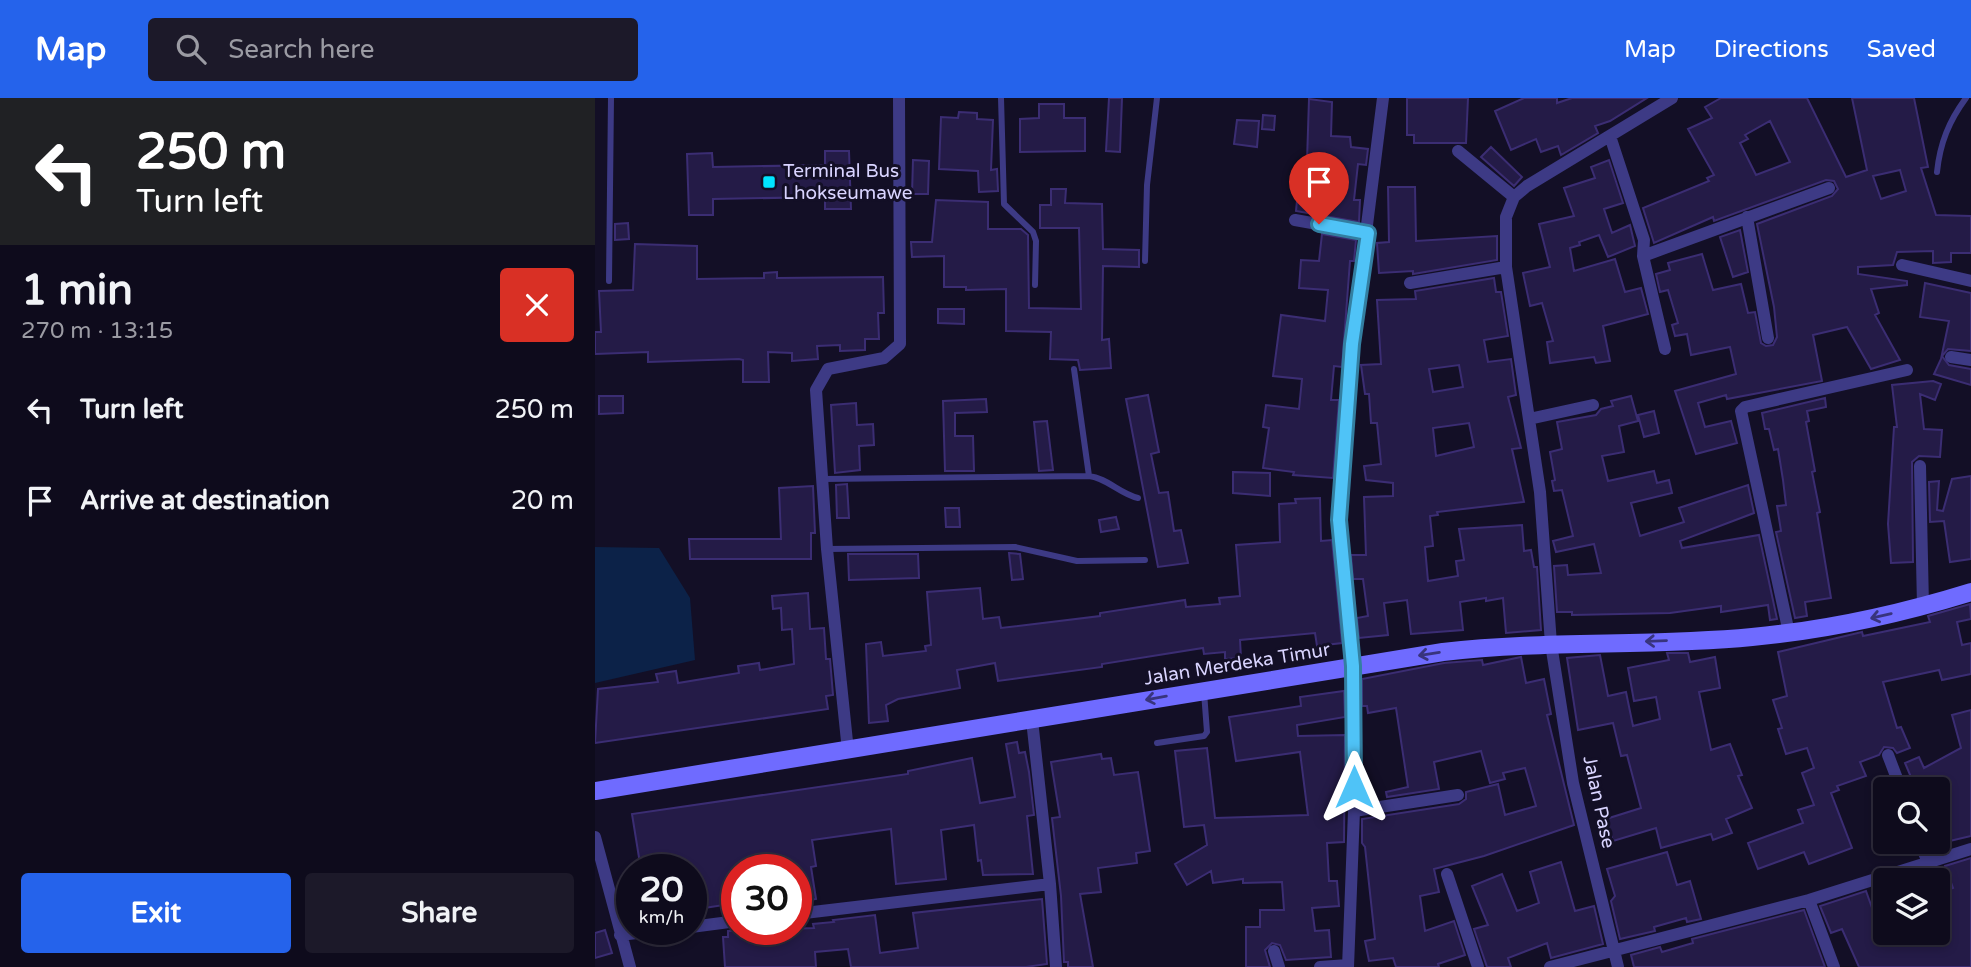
<!DOCTYPE html>
<html lang="en">
<head>
<meta charset="utf-8">
<style>
  body { margin:0; font-family:"Varela Round",sans-serif; background:#1c1929; color:#f1f3f6; height:100vh; display:flex; flex-direction:column; font-size:26px; white-space:nowrap }
  * { box-sizing:border-box; margin:0 }
  p { font-size:23px; color:#9b9ba3 }
  .icon { flex:none; width:38px; height:38px; fill:none; stroke:currentColor; stroke-width:2; stroke-linecap:round; stroke-linejoin:round }
  .map { position:relative; flex:1; overflow:hidden }
  .sheet { display:flex; flex-direction:column; background:#0e0b1c; width:595px }
  .sheet>* { flex:none }
  .guide { background:#202124; color:#fff; overflow:hidden }
  .controls { position:absolute; left:1278px; top:679px; display:grid; gap:14px }
  .controls a { display:grid; place-items:center; width:77px; height:77px; border-radius:7px; background:#0e0b1c; box-shadow:0 4px 10px #0003,0 0 0 2px #2e2b3b; font-size:35px }
  .speed { position:absolute; left:21px; top:756px; display:flex; gap:14px; font-size:35px; font-weight:700; text-align:center }
  .speed>* { display:grid; place-content:center; width:91px; height:91px; border-radius:50%; background:#0e0b1c; box-shadow:0 4px 10px #0003,0 0 0 2px #2e2b3b; line-height:1 }
  .speed small { font-size:18px; font-weight:400 }
  .speed .limit { border:10px solid #d22; background:#fff; color:#111 }
  .pin { position:absolute; display:grid; place-items:center; width:60px; height:60px; color:#fff; margin:-72px -30px; border-radius:50% 50% 50% 0; rotate:-45deg; box-shadow:0 0 7px #0007 }
  .pin .icon { rotate:45deg }
  .me { position:absolute; width:77px; margin:-38px; rotate:0deg; stroke-linejoin:round; filter:drop-shadow(0 0 5px #0008) }
  .turn { display:flex; align-items:center; gap:24px; height:147px; padding:0 21px; font-size:32px }
  .turn .icon { width:91px; height:91px; stroke-width:2.5 }
  .turn b { display:block; font-size:49px; line-height:60px }
  .round { display:grid; place-items:center; flex:none; width:74px; height:74px; border-radius:7px; background:#1c1929 }
  .summary { display:flex; align-items:center; justify-content:space-between; height:119px; padding:0 21px }
  h1 { font-size:42px; font-weight:800; line-height:52px }
  .button { display:flex; gap:14px; margin-top:auto; padding:14px 21px }
  .button a { flex:1; height:80px; border-radius:7px; background:#2563eb; color:#fff; font-size:28px; font-weight:800; line-height:80px; text-align:center }
  .button a+a { background:#1c1929; color:#f1f3f6 }
  ul { padding:0; list-style:none }
  li { display:flex; align-items:center; gap:21px; height:91px; padding:0 21px }
  li div { flex:1 }
  li b { display:block; font-size:26px }
  li em { font-style:normal }
  header { display:flex; align-items:center; gap:42px; box-sizing:border-box; height:98px; padding:0 35px; background:#2563eb; color:#fff }
  header strong { font-size:33px }
  nav { display:flex; gap:38px; margin-inline-start:auto; font-size:24px }
  .search { width:490px; height:63px; background:#1c1929; display:flex; align-items:center; gap:18px; box-sizing:border-box; padding:0 24px; border-radius:7px; color:#9b9ba3; font-size:26px }
  main { display:flex; flex:1; min-height:0 }
  .map>svg:first-child { display:block }
</style>
</head>
<body>
<header>
<strong>Map</strong>
<div class="search"><svg class="icon" aria-label="search" viewBox="0 0 24 24"><circle cx="10" cy="10" r="6"/><path d="M15 15l6 6"/></svg>Search here</div>
<nav><a>Map</a><a>Directions</a><a>Saved</a></nav>
</header>
<main>
<section class="sheet">
<div class="guide">
<div class="turn"><svg class="icon" aria-label="left" viewBox="0 0 24 24"><path d="M17 20v-9H6M10 6l-5 5 5 5"/></svg><div><b>250 m</b>Turn left</div></div>
</div>
<div class="summary"><div><h1>1 min</h1><p>270 m · 13:15</p></div><a class="round" style="background:#d93025;color:#fff"><svg class="icon" aria-label="close" viewBox="0 0 24 24"><path d="M6 6l12 12M18 6L6 18"/></svg></a></div>
<ul>
<li><svg class="icon" aria-label="left" viewBox="0 0 24 24"><path d="M17 20v-9H6M10 6l-5 5 5 5"/></svg><div><b>Turn left</b></div><em>250 m</em></li>
<li><svg class="icon" aria-label="arrive" viewBox="0 0 24 24"><path d="M6 21V4h12l-3 4 3 4H6"/></svg><div><b>Arrive at destination</b></div><em>20 m</em></li>
</ul>
<div class="button"><a>Exit</a><a>Share</a></div>
</section>
<div class="map">
<svg width="1376" height="869" viewBox="0 0 1376 869">
  <rect width="100%" height="100%" fill="#130f26"/>
  <path fill="#0c2248" d="M0,449L64,450L95,500L100,562L0,585Z"/>
  <path fill="#241b47" stroke="#3b2d73" stroke-width="2" fill-rule="evenodd" d="M514,0H527L525,54L511,53Z
    M812,0H873L871,45H819V37H812Z
    M929,0H962V5L977,0H1052L1015,23L1000,28L1003,35L966,57L963,48L946,54L941,41L916,52L900,13Z
    M1126,0H1212L1251,79L1272,72L1257,0H1319L1333,69L1326,70L1341,117L1376,118V155H1356V164L1338,165V153L1302,154L1298,167L1263,169V176L1312,183V187L1276,191L1284,215L1280,217L1305,262L1276,271L1252,229L1218,237L1227,283L1132,301L1131,297L1103,305L1110,329L1136,323L1142,345L1101,356L1080,293L1141,276L1135,249L1096,257L1092,236L1080,238L1077,227L1083,225L1073,192L1065,194L1061,176L1075,172L1073,165L1107,156L1118,192L1146,186L1153,215L1160,214L1166,245L1171,248L1178,247L1182,239L1179,209L1162,126L1237,98L1243,91L1239,83L1231,82L1119,123L1118,119L1059,145L1048,110L1114,83L1112,80L1119,77L1093,31L1117,20L1110,9ZM1175,23L1195,64L1161,77L1145,45L1153,41L1150,37ZM1305,72L1311,93L1286,101L1278,78Z
    M714,1L737,4L736,38L755,39L756,49L773,51L771,67L763,66L759,102H765L764,124L701,113L706,62L712,63Z
    M444,6H469V20H490V53L425,54V21L444,20Z
    M364,14L382,15V21L398,22L396,72L402,71L403,93L384,94L383,73L344,71L346,19L363,20Z
    M668,17L680,18L679,32L667,31Z
    M642,22L664,23L662,49L639,46Z
    M896,49L927,79L919,88L886,59Z
    M230,53H254L256,111H230V99L118,101V117H94L92,56L117,55L118,69L230,67Z
    M318,62L334,63L333,96H317Z
    M1014,62L1028,105L1009,111L1017,135L1035,127L1040,148L1013,159L1004,137L984,144L985,147L975,150L979,173L1020,161L1030,194L1046,190L1053,216L1008,228L1015,263L1001,265L999,259L955,265L952,244L958,243L947,205L935,208L928,175L955,169L944,126L979,118L969,90L1000,80L996,69Z
    M793,89H820L821,143L902,138V162L818,176V173L784,175L782,145L794,144Z
    M456,91H471L470,105L507,106L508,151L544,152V169L508,168L507,242L514,241L516,270L485,272L483,262L455,261L456,234L411,233V191L371,192V189H349V158L317,159L316,144H337L341,102L393,104V131H426L433,137L434,210L486,211L484,130H445V107H456Z
    M33,125L34,141L20,142V126Z
    M1145,132L1153,174L1138,179L1125,139Z
    M727,136L761,142L759,163H755L747,269L739,268L736,302H744L738,380L698,377L699,374L668,370L674,330L668,329L671,307L704,311L707,281L678,278L686,217L730,223L733,192L704,190L706,162L724,163Z
    M40,146L102,148V181L169,180V175L182,174V180L288,179L289,215H283L284,241H270V252L245,253V247L222,248L223,261L197,263V255L173,254L174,284H148V262L144,261L53,264V254L0,256V234H6L4,193L38,192Z
    M899,180L901,194H906L913,238L889,242L893,264L916,261L921,297L913,299L926,350L917,351L929,404L842,414L843,417L835,418L838,448L830,449L833,483L863,478L861,463L869,462L864,431L927,427L929,453L936,452L939,469H942L946,532L911,535L908,500L891,503V500L865,504L868,532L816,536L812,502L789,505L793,537L764,540L762,520L773,518L768,481H758L756,457H771L769,399L798,398V385L771,382L769,368L786,366L782,325H776L774,296H770L766,267L786,266L782,202L821,201L820,193ZM864,267L868,289L838,294L834,271ZM874,325L879,349L841,358L838,330Z
    M1330,185L1376,195V253L1353,251L1347,258L1354,267L1376,271V287L1339,276L1346,261L1354,223L1325,219Z
    M343,211H369V226L343,225Z
    M1338,283L1346,286L1340,302L1325,296L1329,331L1347,332L1345,359L1324,358L1317,364L1318,464L1296,465L1293,426L1299,329H1302L1297,287Z
    M553,297L564,354L556,356L564,395L573,394L579,433L586,432L593,465L563,469L531,301Z
    M4,298H28V315L4,316Z
    M1036,298L1043,323L1024,328L1029,354L1007,358L1013,383L1059,373L1062,385L1074,382L1077,395L1036,405L1045,438L1089,424L1084,410L1153,387L1159,415L1085,443L1087,450L1164,437L1182,521L1175,522L1173,507L1126,514V508L1075,515L977,517V514H962L959,468L972,467L973,477L1006,475L999,446L961,454L958,443L978,438L967,392L959,393L957,383L960,382L955,354L967,351L962,324L1001,317L1006,311L1018,308L1016,303Z
    M1230,300L1231,309L1212,313L1214,323L1211,324L1220,373L1217,374L1225,414L1222,415L1236,500L1210,504L1212,518L1200,520L1181,434L1186,433L1182,408L1191,407L1188,382L1183,351L1179,352L1174,331H1170L1167,315Z
    M391,301L392,314L360,315V338H378L379,373H350L348,303Z
    M261,305L262,327L278,326L279,347L264,348L265,372L240,375L236,307Z
    M1059,313L1064,335L1049,339L1043,317Z
    M452,323L458,372L444,373L439,324Z
    M638,374L675,375V398L638,395Z
    M1376,378V461L1355,464L1349,423L1335,424L1334,384L1344,383L1342,412L1348,413L1357,381Z
    M252,386L254,420H242L241,387Z
    M218,388L220,435H216V461H95L94,441H186L184,390Z
    M725,400L726,443L737,442L747,545L722,548L720,535L645,542L646,560L630,561V554L609,556L608,550L507,566V569L403,583L400,565L362,572L365,590L303,601L291,607L293,623L274,625L271,546L286,544L288,558L331,553L330,548L336,547L332,494L385,490L388,521L404,519L406,530L505,518V515L590,502L591,509L625,506L624,500L645,498L641,447L685,444L684,406L701,405L700,401Z
    M350,410H364L365,429H351Z
    M521,419L524,431L506,434L504,422Z
    M414,455L425,456L428,481L417,482Z
    M253,456H323L324,480L254,482Z
    M213,495L215,531L229,530L231,561H235L238,597L231,598L233,611L0,645L3,591L63,584L61,576L81,573L83,585L144,575L143,568L164,565L165,572L199,566L197,531L187,532L186,510L178,511L177,498Z
    M1375,506L1376,521L1362,524L1367,547L1376,545V576L1347,582L1344,572L1288,584L1302,630L1306,629L1315,650L1302,655L1298,650L1289,649L1284,657L1265,664L1271,678L1242,688L1244,692L1236,695L1257,750L1214,766L1209,754L1163,771L1153,745L1208,725L1203,712L1219,707L1207,675L1219,670L1212,650L1191,656L1183,631L1187,630L1178,602L1192,598L1183,554L1267,534L1268,538L1335,524L1333,518Z
    M1072,555H1093L1095,564L1120,559L1125,590L1104,594L1116,652L1135,646L1147,677L1143,678L1157,710L1131,721L1137,735L1118,742L1116,736L1066,750L1061,730L1018,743L1011,721L1046,710L1032,657L1026,658L1018,625L983,632L972,560L1005,557L1013,598L1031,594L1038,628L1065,621L1061,599L1039,603L1033,570L1074,562Z
    M926,559L931,585L949,581L956,616L952,617L979,727L889,758L839,771L844,794L825,798L830,833L859,823L870,857L843,866L844,869H801L798,860L774,863L770,843L780,841L770,749L767,745V721L864,706L871,701V694L903,686L910,717L941,708L930,670L908,675L910,681L895,685L886,653L839,664L844,691L792,699L791,694L813,689L801,610L773,615L772,608H767V581L849,565L887,562L888,567Z
    M749,593L750,619L702,627L703,638L750,637L749,744L732,745L734,783H742L744,808L717,810L720,833L734,832L736,859L691,862L685,847L677,845L670,852L675,869H651V829H665V812H689L687,784L648,785V781L618,785L616,773L592,787L580,766L612,747L609,727L589,729L580,653L612,650L620,720L713,717L705,654L641,663L634,619L706,608L705,599Z
    M1376,612V738L1342,746L1343,691H1321L1310,665L1324,659L1329,670L1366,650L1357,617Z
    M422,644L424,655L430,654L434,674L439,717L432,718L438,776L388,777L386,762L383,763L379,727L346,732L351,781L301,786L296,731L217,742L221,768L216,769L221,801L209,803L204,771L142,772V805L96,812V772H46L37,716L313,676V673L377,660L385,705L420,699L411,646Z
    M506,656L507,661L516,660L519,677L543,674L555,753L541,755L542,765L503,770L506,794L485,796L498,869H473V864H469L466,798L457,720L465,719L456,664Z
    M1072,754L1082,787L1095,783L1106,821L1092,824L1091,820L1059,829L1060,833L1025,841L1016,803L1020,798L1012,771Z
    M1376,760V869H1264L1247,831L1236,835L1225,808L1271,793L1281,821L1290,817V835H1353L1342,808V796L1358,790L1350,768Z
    M966,764L980,813L999,808L1008,846L956,860L952,845L913,860L916,869H892L879,831L893,827L877,788L907,776L922,813L944,805L935,774Z
    M447,801L452,866L431,869H256L253,851L220,854L221,869H130L128,839H133V833L219,830L218,826L239,824L238,822L280,817L285,855L323,850L318,815Z
    M1209,812L1230,869H1039L1036,857L1065,849L1067,854L1098,845L1097,841Z
    M10,832L17,855L0,860V835Z"/>
  <g fill="none" stroke-linecap="round" stroke-linejoin="round">
    <path stroke="#3d3a85" stroke-width="6" d="M406,0L409,106L438,134L441,143L440,187
      M1342,74C1345,45 1354,23 1371,0
      M550,163L552,87L562,0
      M14,183L16,0
      M479,271L494,378
      M228,381L494,378C512,380 525,396 543,400
      M232,451L420,449L482,463L550,462
      M562,645L609,638L612,634L609,594"/>
    <path stroke="#3d3a85" stroke-width="12" d="M1015,38L1049,142L1048,158
      M863,53L919,99
      M1152,119L1173,240
      M700,122L773,135
      M1307,167L1376,183
      M815,185L911,169
      M1070,251L1048,158L1234,90
      M1356,259L1376,262
      M934,321L998,307
      M1325,368L1328,508
      M1194,535L1146,313L1150,309L1312,272
      M437,622L455,786L461,869
      M253,653L232,451L221,292L233,271L289,260L305,246L304,0
      M1293,657L1306,691
      M759,713L863,697
      M0,739L35,869
      M1325,744L1333,765
      M852,776L883,869
      M1214,802L1239,869
      M201,816L455,786
      M96,829L142,823
      M25,837L75,831
      M679,853L684,869
      M725,869L753,867
      M753,869L759,713L758,568L744,422L757,246L788,0
      M955,869L1214,802L1376,751
      M1023,869L978,685L956,546L945,394L911,169V119L919,99L932,88L1077,0"/>
    <path stroke="#6f6bff" stroke-width="18" d="M0,693L848,554C951,542 1054,549 1157,539C1231,532 1305,516 1376,494"/>
  </g>
  <defs><path id="oneway-shaft" d="M-6 0H5M1.5-3L5.5 0L1.5 3" fill="none" stroke-width="1.6" stroke-linecap="round" stroke-linejoin="round" transform="scale(1.75)"/></defs>
  <g stroke="#38347d">
    <use href="#oneway-shaft" transform="translate(1286 518) rotate(167)"/>
    <use href="#oneway-shaft" transform="translate(1061 543) rotate(178)"/>
    <use href="#oneway-shaft" transform="translate(834 556) rotate(171)"/>
    <use href="#oneway-shaft" transform="translate(561 600) rotate(170)"/>
  </g>
  <g fill="none" stroke-linecap="round" stroke-linejoin="round">
    <g stroke="#337fa1" stroke-width="18">
      <path id="route" d="M724,126L773,135L757,246L744,422L758,568L759,689"/>
    </g>
    <use href="#route" stroke="#4fc3f7" stroke-width="12"/>
  </g>
  <rect fill="#00e5ff" stroke="#130f26" stroke-width="2.5" x="167" y="77" width="14" height="14" rx="3.5"/>
  <g text-anchor="middle" dominant-baseline="central" stroke-width="6" stroke-linejoin="round" paint-order="stroke">
    <g font-size="19" fill="#d9d4ff" stroke="#130f26" text-anchor="start">
      <text x="188" y="73">Terminal Bus<tspan x="188" dy="22">Lhokseumawe</tspan></text>
    </g>
    <g font-size="19" fill="#d9d4ff" stroke="#130f26">
      <text transform="translate(642 566) rotate(-9)">Jalan Merdeka Timur</text>
      <text transform="translate(1004 704) rotate(78)">Jalan Pase</text>
    </g>
  </g>
</svg>
<div class="controls">
<a><svg class="icon" aria-label="search" viewBox="0 0 24 24"><circle cx="10" cy="10" r="6"/><path d="M15 15l6 6"/></svg></a>
<a><svg class="icon" aria-label="layers" viewBox="0 0 24 24"><path d="M12 4l9 5-9 5-9-5zM3 14l9 5 9-5"/></svg></a>
</div>
<div class="speed"><div>20<small>km/h</small></div><div class="limit">30</div></div>
<div class="pin" style="left:724px;top:126px;background:#d93025"><svg class="icon" aria-label="arrive" viewBox="0 0 24 24"><path d="M6 21V4h12l-3 4 3 4H6"/></svg></div>
<svg class="me" style="left:759px;top:689px" viewBox="-20 -20 40 40"><path d="M0-17L14 15 0 8-14 15z" fill="#4fc3f7" stroke="#fff" stroke-width="4"/></svg>
</div>
</main>
</body>
</html>
